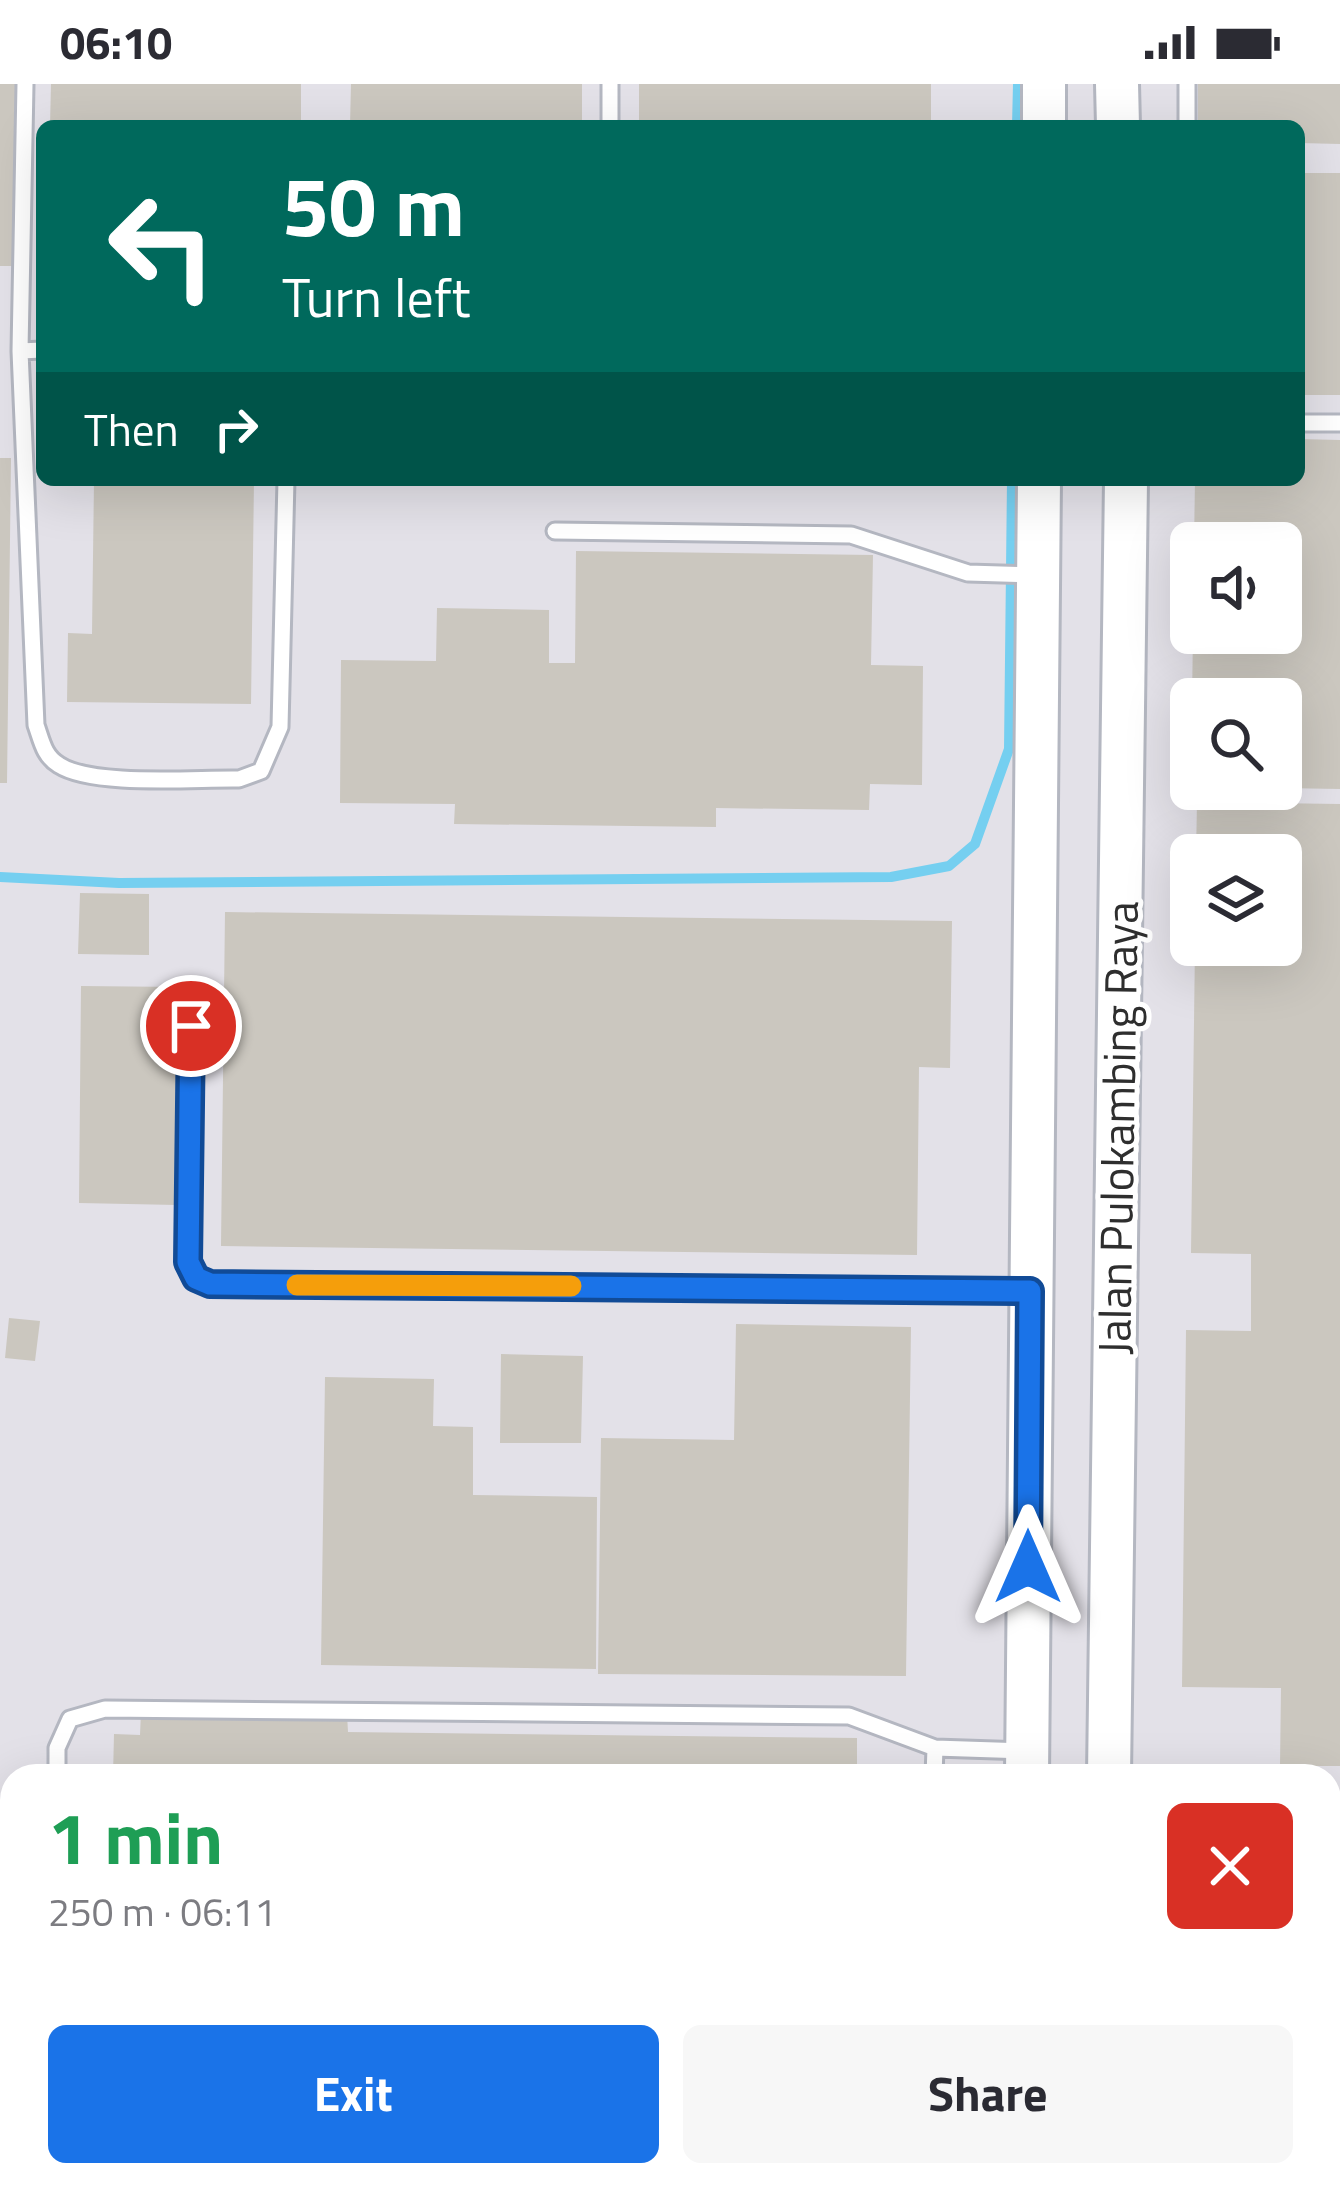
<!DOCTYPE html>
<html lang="en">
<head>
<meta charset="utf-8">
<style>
  body { margin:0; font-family:"Titillium Web",sans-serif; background:#f7f7f7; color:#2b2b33; height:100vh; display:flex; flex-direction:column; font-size:45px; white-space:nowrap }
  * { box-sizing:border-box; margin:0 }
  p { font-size:39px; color:#7c7c81 }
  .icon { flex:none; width:66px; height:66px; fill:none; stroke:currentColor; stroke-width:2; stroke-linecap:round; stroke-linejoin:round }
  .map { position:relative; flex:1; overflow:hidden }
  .details { position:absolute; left:0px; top:1680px; width:1341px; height:423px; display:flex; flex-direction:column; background:#fff; border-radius:36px 36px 0 0; box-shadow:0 12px 48px #0002 }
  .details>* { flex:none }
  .guide { position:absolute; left:36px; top:36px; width:1269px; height:366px; border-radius:18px; box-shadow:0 12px 48px #0002; background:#00695c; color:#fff; overflow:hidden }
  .buttons { position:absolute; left:1170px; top:438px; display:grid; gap:24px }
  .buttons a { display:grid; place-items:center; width:132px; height:132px; border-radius:18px; background:#fff; box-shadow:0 12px 48px #0002; font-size:60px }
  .pin { position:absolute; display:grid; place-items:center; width:102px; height:102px; color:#fff; margin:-51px; border:6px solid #fff; border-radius:50%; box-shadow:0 3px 12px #0007 }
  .me { position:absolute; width:132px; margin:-66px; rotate:0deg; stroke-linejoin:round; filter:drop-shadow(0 0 9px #0008) }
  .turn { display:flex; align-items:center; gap:42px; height:252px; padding:0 48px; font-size:54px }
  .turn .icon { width:156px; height:156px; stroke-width:2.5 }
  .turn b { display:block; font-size:84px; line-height:102px }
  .then { display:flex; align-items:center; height:114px; padding:0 48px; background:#0003; gap:24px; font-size:45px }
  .round { display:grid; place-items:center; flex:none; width:126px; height:126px; border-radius:18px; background:#f7f7f7 }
  .summary { display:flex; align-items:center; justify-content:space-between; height:204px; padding:0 48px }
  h1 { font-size:72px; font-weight:700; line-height:90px; color:#1e9e55 }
  .primary-button { display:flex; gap:24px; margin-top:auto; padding:24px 48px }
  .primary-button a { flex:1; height:138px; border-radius:18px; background:#1a73e8; color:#fff; font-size:48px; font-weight:700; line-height:138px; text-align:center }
  .primary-button a+a { background:#f7f7f7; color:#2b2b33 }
  .status { display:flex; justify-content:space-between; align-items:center; height:84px; padding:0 60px; background:#fff; direction:ltr }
  .status svg { height:33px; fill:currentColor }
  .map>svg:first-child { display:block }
</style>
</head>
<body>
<div class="status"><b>06:10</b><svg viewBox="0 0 49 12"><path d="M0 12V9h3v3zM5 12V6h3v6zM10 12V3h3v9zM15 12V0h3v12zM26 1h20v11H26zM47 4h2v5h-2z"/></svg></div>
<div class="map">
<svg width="1340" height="2102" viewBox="0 0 1340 2102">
  <rect width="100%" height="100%" fill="#efe9e1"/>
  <path fill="#e3e1e8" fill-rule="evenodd" d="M0,0H1340V2102H0ZM42,42H1299V396H42ZM1191,459H1281V549H1191ZM1191,615H1281V705H1191ZM1191,771H1281V861H1191ZM12,1692H1329V2091H12Z"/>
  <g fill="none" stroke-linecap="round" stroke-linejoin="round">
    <path stroke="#75cff0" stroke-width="10" d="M1017,42L1018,0
      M0,793L119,799L891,793L949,782L975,760L1009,665L1012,396
      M1329,1807L1340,1808"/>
  </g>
  <path fill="#cbc7bf" d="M0,0H17L15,182H0Z
    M51,0H301V42H50Z
    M351,0H582V42H350Z
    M639,0H931V42H639Z
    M1198,0H1340V60L1299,59V42H1198Z
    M1299,89H1340V311H1299Z
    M1299,355L1340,356V705L1281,704V615H1192L1193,549H1281V459H1194L1195,396H1299Z
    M0,374H11L7,699H0Z
    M94,396H254L251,620L67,618L68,549L92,550Z
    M576,467L873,471L871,581L923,582L922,701L870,700L869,726L716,724V743L454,740L455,720L340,719L341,576L436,577L437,524L549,526V579H575Z
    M1197,718L1340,720V1682H1280L1281,1604L1182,1603L1186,1246L1251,1247V1170L1191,1169L1195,861H1281V771H1196Z
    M80,809L149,810V871L78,870Z
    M225,828L952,837L950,984L919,983L917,1171L221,1162Z
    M81,902L180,903L177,1121L79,1119Z
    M9,1234L40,1237L35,1277L5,1274Z
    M736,1240L911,1243L906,1592L598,1590L601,1354L734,1356Z
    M501,1270L583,1272L581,1359H500Z
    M325,1293L434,1295L433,1342L473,1343V1411L597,1413L596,1585L321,1581Z
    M141,1628L347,1630L348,1648L857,1654V1692H113L114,1650L140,1651Z
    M155,2091H814V2102H155Z"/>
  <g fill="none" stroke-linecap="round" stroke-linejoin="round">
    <g stroke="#b4b7c1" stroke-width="21">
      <path id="lane" d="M25,0L20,267L36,641C42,658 44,672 59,681C93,703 196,694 239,695L261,687L280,643L286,396
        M1187,0V42
        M610,42V0
        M20,267L42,266
        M1299,339H1340
        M555,447L851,451L968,489L1035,491
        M191,942L188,1178L197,1194L210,1200L1027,1206
        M57,1692V1664L70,1635L105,1625L849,1632L935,1664
        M934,1692L935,1664L1024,1667
        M835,2091V2102
        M44,2102L45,2091
        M905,2102L906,2091"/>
    </g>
    <g stroke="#b4b7c1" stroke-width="36">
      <path id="street" d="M1329,1746L1340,1747"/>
    </g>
    <g stroke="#b4b7c1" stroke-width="48">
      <path id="secondary" d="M1117,0L1118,42
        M1044,42V0
        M1027,1692L1039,396
        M1109,1692L1126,396
        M1013,2102V2091
        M1091,2102V2091"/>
    </g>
    <use href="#lane" stroke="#fff" stroke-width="15"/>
    <use href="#street" stroke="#fff" stroke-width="30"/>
    <use href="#secondary" stroke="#fff" stroke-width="42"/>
  </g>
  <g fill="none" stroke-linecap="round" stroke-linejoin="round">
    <g stroke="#114b97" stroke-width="30">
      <path id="route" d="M191,942L188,1178L196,1194L210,1200L1030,1207L1028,1483"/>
    </g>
    <use href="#route" stroke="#1a73e8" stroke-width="21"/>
    <path stroke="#f59e0b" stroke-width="21" d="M297,1201L571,1202"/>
  </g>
  <g text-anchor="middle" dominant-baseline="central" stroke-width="10" stroke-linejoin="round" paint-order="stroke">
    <g font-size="45" fill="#2e2e2e" stroke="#fff">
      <text transform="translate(1117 1044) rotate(-89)">Jalan Pulokambing Raya</text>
    </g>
  </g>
</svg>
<div class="buttons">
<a><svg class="icon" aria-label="sound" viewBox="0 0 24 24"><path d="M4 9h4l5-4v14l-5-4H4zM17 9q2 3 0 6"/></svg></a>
<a><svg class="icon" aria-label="search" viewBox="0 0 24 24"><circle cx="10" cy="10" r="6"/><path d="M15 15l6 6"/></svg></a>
<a><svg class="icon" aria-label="layers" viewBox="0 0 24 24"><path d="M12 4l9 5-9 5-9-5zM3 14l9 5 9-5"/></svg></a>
</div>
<div class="pin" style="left:191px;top:942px;background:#d93025"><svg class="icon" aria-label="arrive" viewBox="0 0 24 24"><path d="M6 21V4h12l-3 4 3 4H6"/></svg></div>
<svg class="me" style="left:1028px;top:1483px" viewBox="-20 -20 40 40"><path d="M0-17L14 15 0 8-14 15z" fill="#1a73e8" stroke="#fff" stroke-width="4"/></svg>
<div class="guide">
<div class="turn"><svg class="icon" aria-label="left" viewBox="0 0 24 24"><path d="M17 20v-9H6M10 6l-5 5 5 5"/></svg><div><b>50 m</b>Turn left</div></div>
<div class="then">Then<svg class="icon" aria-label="right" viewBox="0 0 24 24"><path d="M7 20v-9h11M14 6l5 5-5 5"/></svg></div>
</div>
<section class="details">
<div class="summary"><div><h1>1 min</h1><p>250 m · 06:11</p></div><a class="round" style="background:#d93025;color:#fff"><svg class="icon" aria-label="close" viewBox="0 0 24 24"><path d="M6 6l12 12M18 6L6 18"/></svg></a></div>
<div class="primary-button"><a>Exit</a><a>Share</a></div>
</section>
</div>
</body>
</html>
